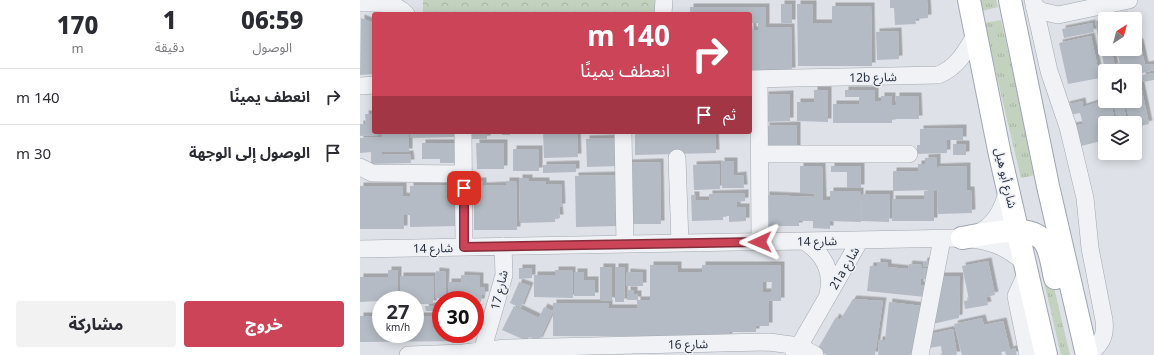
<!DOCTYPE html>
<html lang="ar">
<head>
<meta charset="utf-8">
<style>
  body { margin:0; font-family:"Noto Sans","Noto Sans Arabic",sans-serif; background:#f2f2f3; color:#2b2b33; direction:rtl; height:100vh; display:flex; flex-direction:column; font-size:15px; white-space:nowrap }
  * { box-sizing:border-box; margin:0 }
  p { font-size:13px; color:#7c7c81 }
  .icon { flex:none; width:22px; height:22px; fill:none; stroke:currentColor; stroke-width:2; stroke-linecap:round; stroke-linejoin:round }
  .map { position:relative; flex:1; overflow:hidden; direction:ltr }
  .sheet { display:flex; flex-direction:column; background:#fff; width:360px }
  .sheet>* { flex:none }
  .hud { position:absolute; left:12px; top:12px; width:380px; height:122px; border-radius:4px; box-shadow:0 2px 10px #0003; direction:rtl; background:#cb4457; color:#fff; overflow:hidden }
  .needle { width:26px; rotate:36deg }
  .tools { position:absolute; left:738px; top:12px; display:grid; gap:8px }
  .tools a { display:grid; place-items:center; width:44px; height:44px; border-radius:4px; background:#fff; box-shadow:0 2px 10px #0003; font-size:20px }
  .speed { position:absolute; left:12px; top:291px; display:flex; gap:8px; font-size:20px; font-weight:700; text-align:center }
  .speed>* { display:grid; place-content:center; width:52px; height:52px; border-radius:50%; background:#fff; box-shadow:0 2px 10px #0003; line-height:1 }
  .speed small { font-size:10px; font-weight:400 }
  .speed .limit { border:6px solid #d22; background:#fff; color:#111 }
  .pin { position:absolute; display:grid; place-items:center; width:34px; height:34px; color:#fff; margin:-17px; border-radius:8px; box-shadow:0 2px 6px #0006 }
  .me { position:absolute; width:44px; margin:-22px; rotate:269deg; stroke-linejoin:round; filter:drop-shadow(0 0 3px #0008) }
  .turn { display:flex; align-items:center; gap:14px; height:84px; padding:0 16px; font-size:18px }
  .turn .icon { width:52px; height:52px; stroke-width:2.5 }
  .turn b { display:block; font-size:28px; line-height:34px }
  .then { display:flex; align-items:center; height:38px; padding:0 16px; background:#0003; gap:8px; font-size:15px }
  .eta { display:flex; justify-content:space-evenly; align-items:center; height:68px; text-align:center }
  .eta b { font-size:24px; font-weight:800; line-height:28px }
  .action { display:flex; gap:8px; margin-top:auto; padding:8px 16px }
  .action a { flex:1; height:46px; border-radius:4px; background:#cb4457; color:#fff; font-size:16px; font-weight:800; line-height:46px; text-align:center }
  .action a+a { background:#f2f2f3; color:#2b2b33 }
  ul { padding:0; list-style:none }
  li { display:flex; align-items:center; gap:12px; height:56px; padding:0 16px; border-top:1px solid #e1e1e2 }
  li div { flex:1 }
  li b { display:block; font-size:15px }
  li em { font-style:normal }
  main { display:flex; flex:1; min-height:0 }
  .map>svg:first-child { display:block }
</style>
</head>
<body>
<main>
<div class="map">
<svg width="794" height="355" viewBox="0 0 794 355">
  <defs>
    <pattern id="grass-tufts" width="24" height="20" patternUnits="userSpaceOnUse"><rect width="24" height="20" fill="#c3d1bf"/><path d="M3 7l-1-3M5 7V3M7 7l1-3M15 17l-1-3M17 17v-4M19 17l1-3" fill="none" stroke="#a8b4a5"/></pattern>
    <pattern id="park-crowns" width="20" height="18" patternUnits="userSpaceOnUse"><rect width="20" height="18" fill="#c3d1bf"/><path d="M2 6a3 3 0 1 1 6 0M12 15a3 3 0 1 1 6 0" fill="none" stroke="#a8b4a5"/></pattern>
    <filter id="shadow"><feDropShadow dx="3.5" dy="-3.5" stdDeviation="0" flood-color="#0004"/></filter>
  </defs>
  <rect width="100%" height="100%" fill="#dee1e7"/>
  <path fill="url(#grass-tufts)" d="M619,0H636L638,7L622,11Z
    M641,20L676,175L661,178L624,23Z
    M687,258L710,355H701L679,260Z"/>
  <path fill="url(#park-crowns)" d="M63,0H302L301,14H63Z"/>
  <path fill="#b5bbc4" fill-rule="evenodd" filter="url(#shadow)" d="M530,0H567L568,18L555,19L556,24L535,25L534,8H530Z
    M421,4H432V23H421Z
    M437,4H453V23H472V6H511L512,66H438Z
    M330,7H406V27H431L432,71L390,72V14H330ZM392,23H398V30H393Z
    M764,15L765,19H747V18Z
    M1,18L14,23V74L0,75Z
    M745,19V49H751L756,71H745L743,60L735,21Z
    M732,23L734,32L704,38L702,29Z
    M538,31L539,59L517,60L516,32Z
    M731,36L740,78L708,84L699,43Z
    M780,42L785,65L793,64L794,70L775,75V71H757L756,64L760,63L756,49H775V43Z
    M794,73V80L783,82L782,75Z
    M780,81L789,124L775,127V123H770L765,101H775V82Z
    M454,90H468V122L437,121V102H454Z
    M485,90H515V101H521V96H532V123H473V104H499V97H485Z
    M430,94V121L405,122V95Z
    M536,96H558L559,119H533L532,105H536Z
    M745,100L750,101L756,123H745V140L717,147L712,126L723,124L720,113L709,115L706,105L722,101L723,107Z
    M753,101H763L767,123H758Z
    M5,114H14V132H18V135L0,136V124H6Z
    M437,125V149L406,150V126Z
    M603,128V140H587V153L557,154V145H560V129Z
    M775,130L778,139L775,140Z
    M22,132H49V152H22V155L50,154L51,163L11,164V152L0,153V138L22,137Z
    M50,132H94V137L50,138Z
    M110,132H127V139H110Z
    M142,132H150V135H142Z
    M183,132H217L218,157L184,158Z
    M275,132H355L356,153L275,155Z
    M256,138L257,166L227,167L226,139Z
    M62,143H96V163H80V159H62Z
    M116,143H144V169H117Z
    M593,144H606V155H593Z
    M153,149H179V171H153Z
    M577,157V167L607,166V190H611L612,213L578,214V190L533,191V171H558V164H565V158Z
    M361,161H374V176L383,175L384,188H362Z
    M300,162L301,224H269L268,163Z
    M216,164V172L183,173V165Z
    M359,164L360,189L334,190L333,165Z
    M440,166H462L463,200H470V191H500L501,222L470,221V229L453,228V221H439V226H406V195L455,197L454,193H440Z
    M471,166H501V188H487V172H471Z
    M257,175L258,226L216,227L215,176Z
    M159,178H169V181H186V184H201L202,207H199L200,218H195V222L160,223Z
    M114,181H123V186L146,185V181H156L157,230H114Z
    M95,185L96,226L50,227V215H44V229H0V186H43V196L50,197V186Z
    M564,191H574V221H532V199H564Z
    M385,193V201L377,202V207H386V221L369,222V216H363V220L332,221L331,195H336V200H349V194Z
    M502,194H530L529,222L501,221Z
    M564,261L573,262V267H563Z
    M628,261L635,295L626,297L628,305L605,309L604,301L609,300L602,266Z
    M517,262L528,263V267L548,269L549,264L562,265V268L570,269L569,279H561L560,285H567L565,297L507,291L510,266H517Z
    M290,265H318V272H342V265H421V301H409V326H396V332H369V337L193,336V303H249V308H277V300H267V290H274V294H278V300H290ZM403,282H412L411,292H403Z
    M240,267H252V301L240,300Z
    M255,267H265L264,302H255Z
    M159,268H172V278L159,279Z
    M28,270H38V300L0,302V277H28Z
    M195,270H212L213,298L174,297V275H195Z
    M76,271L86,272L85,298H75Z
    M214,272H224V280H235V296H214Z
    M267,272L283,273V286H266Z
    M101,275L120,276V287H125V295H122L121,302H115V300H88V282H101Z
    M40,276H74L73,304H55V300H40Z
    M576,276H600L599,318L568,325Z
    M159,282L170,286L161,308L150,303Z
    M493,299L523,301L515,355H467L457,350L476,317L480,320Z
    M529,302L562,306L556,355H518L519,340H525Z
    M65,306H81V311H66Z
    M154,306L179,318L184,307L193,311L179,341L169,337L167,341L142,330Z
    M0,316H21V334H55V316H81V334H111L106,341L0,342Z
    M622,318L624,325L643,321L650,350L655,348L657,355H646L645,351L641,352L642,355H602L594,324Z
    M593,329L597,355H579L582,354L581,346L563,349L565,335Z"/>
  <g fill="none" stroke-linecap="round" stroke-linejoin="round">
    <g stroke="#a3a8b1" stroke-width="18">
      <path id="minor" d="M673,0L689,71L708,127L725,198L730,248L744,320C746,337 741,345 727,355
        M0,3C18,3 33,1 46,14
        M674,6L681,11L698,15L769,0
        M303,14L304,0
        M390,79L578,75C598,67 605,52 616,34
        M399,79L400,242
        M0,86L14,85
        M103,132L104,247
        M263,132L265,244
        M399,154H549
        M317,158L320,243
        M0,167L12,173L103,174
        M615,234C635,227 644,207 648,188
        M446,242C464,255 473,271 468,294
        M0,249L602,238C629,240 644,245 665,263
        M667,272L656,296L668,355
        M48,355L103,353L146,348L409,342L439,346L455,355
        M121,355L144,275L143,246
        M434,355L500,240
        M560,355L582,239"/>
    </g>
    <g stroke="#9da6b3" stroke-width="24">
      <path id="major" d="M609,0L640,155L686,355
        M650,0L688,186L727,355
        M602,238C623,235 667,222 683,240C691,249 692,266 695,278"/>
    </g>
    <use href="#minor" stroke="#f0f2f6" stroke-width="17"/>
    <use href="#major" stroke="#fff" stroke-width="22"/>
  </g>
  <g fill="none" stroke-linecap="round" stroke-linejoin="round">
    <g stroke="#842c39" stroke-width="10">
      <path id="route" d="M104,188V247L400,242"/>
    </g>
    <use href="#route" stroke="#cb4457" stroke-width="7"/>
  </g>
  <g text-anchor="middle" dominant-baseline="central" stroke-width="3" stroke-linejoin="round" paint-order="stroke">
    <g font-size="12" fill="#272f3e" stroke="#edf0f5">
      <text transform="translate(513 77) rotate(-1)">12b شارع</text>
      <text transform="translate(646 178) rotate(77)">شارع أبو هيل</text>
      <text transform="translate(457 241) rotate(-1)">شارع 14</text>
      <text transform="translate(73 248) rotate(-1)">شارع 14</text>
      <text transform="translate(484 268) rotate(-60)">21a شارع</text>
      <text transform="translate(139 290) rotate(-77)">شارع 17</text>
      <text transform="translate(328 344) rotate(-1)">شارع 16</text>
    </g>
  </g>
</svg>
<div class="tools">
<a><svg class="needle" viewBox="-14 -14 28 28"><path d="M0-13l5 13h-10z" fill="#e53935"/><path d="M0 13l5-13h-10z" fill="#7c7c81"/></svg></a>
<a><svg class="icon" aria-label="sound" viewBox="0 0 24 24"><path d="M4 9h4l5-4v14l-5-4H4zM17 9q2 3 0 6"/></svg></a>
<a><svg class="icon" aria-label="layers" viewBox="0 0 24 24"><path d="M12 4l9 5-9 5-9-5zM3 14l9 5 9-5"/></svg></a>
</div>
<div class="speed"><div>27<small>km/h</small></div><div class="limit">30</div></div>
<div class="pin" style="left:104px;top:188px;background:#d93025"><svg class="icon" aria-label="arrive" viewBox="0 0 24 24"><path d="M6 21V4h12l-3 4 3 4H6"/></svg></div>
<svg class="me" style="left:400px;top:242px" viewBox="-20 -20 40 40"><path d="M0-17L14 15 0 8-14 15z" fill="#cb4457" stroke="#fff" stroke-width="4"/></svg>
<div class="hud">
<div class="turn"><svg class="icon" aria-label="right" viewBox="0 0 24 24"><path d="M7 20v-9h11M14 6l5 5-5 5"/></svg><div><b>140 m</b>انعطف يمينًا</div></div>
<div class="then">ثم<svg class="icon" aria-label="arrive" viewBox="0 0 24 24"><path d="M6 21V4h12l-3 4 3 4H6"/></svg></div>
</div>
</div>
<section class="sheet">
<div class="eta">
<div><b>06:59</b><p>الوصول</p></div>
<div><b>1</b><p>دقيقة</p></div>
<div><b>170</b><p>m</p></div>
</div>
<ul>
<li><svg class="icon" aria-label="right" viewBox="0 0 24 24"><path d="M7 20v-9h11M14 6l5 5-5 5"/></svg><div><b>انعطف يمينًا</b></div><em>140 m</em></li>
<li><svg class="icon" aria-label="arrive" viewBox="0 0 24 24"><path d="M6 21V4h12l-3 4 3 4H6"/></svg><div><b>الوصول إلى الوجهة</b></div><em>30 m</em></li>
</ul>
<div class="action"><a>خروج</a><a>مشاركة</a></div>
</section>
</main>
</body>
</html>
